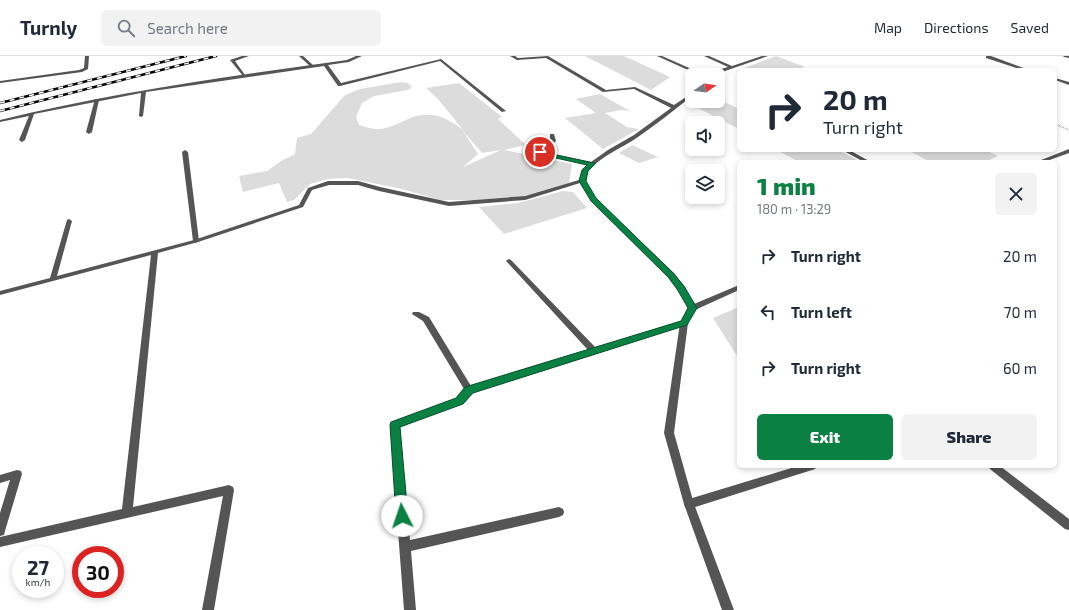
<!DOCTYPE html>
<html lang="en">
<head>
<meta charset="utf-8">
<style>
  body { margin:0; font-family:"Exo 2",sans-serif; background:#f2f2f3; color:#1f2937; height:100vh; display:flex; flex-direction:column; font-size:15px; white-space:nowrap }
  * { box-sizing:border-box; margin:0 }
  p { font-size:13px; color:#747a83 }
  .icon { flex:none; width:22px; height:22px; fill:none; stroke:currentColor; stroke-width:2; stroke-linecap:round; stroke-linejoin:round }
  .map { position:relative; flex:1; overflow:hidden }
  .details { position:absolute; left:737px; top:104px; width:320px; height:308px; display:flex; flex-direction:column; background:#fff; border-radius:6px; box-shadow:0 2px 6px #0003 }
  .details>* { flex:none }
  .banner { position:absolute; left:737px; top:12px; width:320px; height:84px; border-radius:6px; box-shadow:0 2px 6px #0003; background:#fff; color:#1f2937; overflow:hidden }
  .needle { width:26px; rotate:77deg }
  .tools { position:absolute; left:685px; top:12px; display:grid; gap:8px }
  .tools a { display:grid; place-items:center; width:40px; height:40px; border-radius:6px; background:#fff; box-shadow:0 2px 6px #0003; font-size:20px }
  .speed { position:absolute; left:12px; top:490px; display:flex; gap:8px; font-size:20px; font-weight:700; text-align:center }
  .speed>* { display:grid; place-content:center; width:52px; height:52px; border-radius:50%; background:#fff; box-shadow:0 2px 6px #0003; line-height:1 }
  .speed small { font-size:10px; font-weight:400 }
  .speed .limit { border:6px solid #d22; background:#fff; color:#111 }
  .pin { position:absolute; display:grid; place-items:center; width:34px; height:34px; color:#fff; margin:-17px; border:2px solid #fff; border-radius:50%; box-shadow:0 1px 4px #0007 }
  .me { position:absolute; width:44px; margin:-22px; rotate:356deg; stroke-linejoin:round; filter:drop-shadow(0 0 3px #0008) }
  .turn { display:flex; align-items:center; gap:14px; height:84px; padding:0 20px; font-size:18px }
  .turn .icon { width:52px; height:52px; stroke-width:2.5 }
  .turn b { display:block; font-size:28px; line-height:34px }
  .round { display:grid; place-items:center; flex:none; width:42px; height:42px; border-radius:6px; background:#f2f2f3 }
  .summary { display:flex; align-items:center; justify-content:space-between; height:68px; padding:0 20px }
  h1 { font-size:24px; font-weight:800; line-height:30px; color:#0b8043 }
  .primary-button { display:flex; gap:8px; margin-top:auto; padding:8px 20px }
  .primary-button a { flex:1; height:46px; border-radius:6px; background:#0b8043; color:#fff; font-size:16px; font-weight:800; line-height:46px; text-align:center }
  .primary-button a+a { background:#f2f2f3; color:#1f2937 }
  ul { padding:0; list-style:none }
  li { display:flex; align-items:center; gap:12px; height:56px; padding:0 20px }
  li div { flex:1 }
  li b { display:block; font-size:15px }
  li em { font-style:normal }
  header { display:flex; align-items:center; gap:24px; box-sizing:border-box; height:56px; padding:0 20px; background:#fff; border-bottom:1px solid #e0e1e3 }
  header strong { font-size:19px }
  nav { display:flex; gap:22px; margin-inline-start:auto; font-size:14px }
  .search { width:280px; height:36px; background:#f2f2f3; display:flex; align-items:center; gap:10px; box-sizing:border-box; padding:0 14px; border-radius:6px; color:#747a83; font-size:15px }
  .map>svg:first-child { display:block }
</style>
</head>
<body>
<header>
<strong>Turnly</strong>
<div class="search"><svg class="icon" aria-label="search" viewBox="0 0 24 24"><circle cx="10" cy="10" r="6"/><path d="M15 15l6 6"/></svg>Search here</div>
<nav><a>Map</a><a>Directions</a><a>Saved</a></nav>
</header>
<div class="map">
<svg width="1069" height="554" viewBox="0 0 1069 554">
  <rect width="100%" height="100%" fill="#fff"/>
  <path fill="#dcdcdc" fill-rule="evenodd" d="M585,0H624L670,21L651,34Z
    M776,0L805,11L792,14H739V16L736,15Z
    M401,26L408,27L412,31L408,34L374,40L362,47L356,61L359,69C365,71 371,73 378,73C390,73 402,65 413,61C433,55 448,62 463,74L438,43L426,32L459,27L502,61L498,63L526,89L504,94L572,108L569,127L523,140L475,144H440L402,133L348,122L328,123L310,128L294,144L287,146L279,127L243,136L239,120L267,115L281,105L295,98L297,82L311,78L345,39L360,33ZM463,75L482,97L501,94L463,111L478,98Z
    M600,38L630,55L621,54L605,57L627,71L639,73L603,93L565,62L596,57L576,43Z
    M718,43L739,53V73L688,47L692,44L718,45Z
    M632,89L658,101L639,107L619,97Z
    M777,94H838L861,106H799Z
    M908,94H985L998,100L989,104L993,106H930Z
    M563,135L573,136L587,152L504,178L479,151L518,147Z
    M739,251V303L713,262Z"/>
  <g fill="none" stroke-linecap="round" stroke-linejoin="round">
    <path stroke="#777" stroke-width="1.5" stroke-dasharray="0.5 1" stroke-linecap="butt" d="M1055,68L1069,74"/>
    <path fill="#555" fill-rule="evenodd" d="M242,0H249L235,5L245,19L243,20L230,4Z
      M299,0H303L313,9V11H311Z
      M95,43L99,44L92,76L89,78L86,76Z
      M185,94L188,96L199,185L196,187L193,185L182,96Z
      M842,94H849L871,106H864Z
      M798,410H817L815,413L812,414L689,453L685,451L684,448L685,445L689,443Z
      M988,410H1000L1069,463V474L1065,473L990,413Z"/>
    <path fill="#555" fill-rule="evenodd" d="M85,0H89L88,13L82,16L0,27V25L79,14L84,12Z
      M356,0H362L349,6L328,9L341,27L441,3L506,55L502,56L440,5L340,30H338L324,10L146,36L143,60L141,61L139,60L141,37L34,58L25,84L22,86L19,84L29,60L0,66V64C114,36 231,20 347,4Z
      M510,0H515L518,2L548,0L606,34L635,31L674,49L692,37V40C674,54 657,68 638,81C622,92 603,99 589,114C587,117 586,121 585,125L595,142L674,217L684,230L694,248L739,229V234L695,254H689L678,233L668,221L591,144L580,127L525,144L449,150L379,135L358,129H329L312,134L303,151L198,186L158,197L133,451L229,429L233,431L234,434L214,554H202L223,440L0,491V481L122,453L151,199L0,239V235L50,222L67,164L69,163L72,165L57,220L194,184L299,149L308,132L328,125H358L380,131L449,146L525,140L579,124L582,115L588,109L538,98V96L550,85V78H554L556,85L544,96L591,106L608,94L634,79L671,52L634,33L603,36L546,2L517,4Z
      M657,0H662L705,19H699Z
      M704,0H709L732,10L762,0H768L725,15L718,19H713L721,13L728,11Z
      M986,0H991L1029,14H1023L986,2Z
      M1063,0H1069V2L1064,1Z
      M1055,22L1069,26V29L1055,24Z
      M1069,93V97L1044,106H1036Z
      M509,203L511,204L596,292L684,264L688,267L687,269L472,336L462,347L400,371L410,484L559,451L563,453L564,456L563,459L559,461L411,495L416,554H404L390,369L392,366L456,343L464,333L423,265L412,258L413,256H419L429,261L471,330L588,294L507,206L506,205L507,204Z
      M17,414L21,415L22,418L5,475L4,479L0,480V457L10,424L0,427V419Z"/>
    <path fill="#555" fill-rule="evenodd" d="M692,249L696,252L688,267L674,377L694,448L734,554H722L684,448L664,377L680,267L689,250Z"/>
    <g stroke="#000" stroke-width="2.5">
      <path id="rail" d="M0,47L186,0
        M0,55L216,0"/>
    </g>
    <use href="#rail" stroke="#fff" stroke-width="1.5" stroke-dasharray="5" stroke-linecap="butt"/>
  </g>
  <path fill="#0b8043" stroke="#07532c" d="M538,95L594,107L595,108L588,115L586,125L596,142L673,217L684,230L697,252L687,269L473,337L463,348L400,371L408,460L406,464L402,466L398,464L396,460L390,369L391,366L456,342L465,331L681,265L688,252L677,233L668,221L591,145L579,125L582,114L587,109L538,98Z"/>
</svg>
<div class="tools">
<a><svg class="needle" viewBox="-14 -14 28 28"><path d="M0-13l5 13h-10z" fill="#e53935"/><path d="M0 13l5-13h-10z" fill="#747a83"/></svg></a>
<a><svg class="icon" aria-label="sound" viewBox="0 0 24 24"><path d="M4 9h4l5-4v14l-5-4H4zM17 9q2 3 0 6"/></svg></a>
<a><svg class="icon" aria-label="layers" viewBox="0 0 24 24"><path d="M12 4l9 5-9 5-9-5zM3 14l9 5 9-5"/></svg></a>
</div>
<div class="speed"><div>27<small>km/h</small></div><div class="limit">30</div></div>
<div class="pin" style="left:540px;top:96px;background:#d93025"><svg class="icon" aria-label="arrive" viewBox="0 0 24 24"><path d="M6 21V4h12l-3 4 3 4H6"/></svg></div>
<svg class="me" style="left:402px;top:460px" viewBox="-20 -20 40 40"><circle r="19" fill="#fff"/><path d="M0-13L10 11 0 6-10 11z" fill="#0b8043"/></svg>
<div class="banner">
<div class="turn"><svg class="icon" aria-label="right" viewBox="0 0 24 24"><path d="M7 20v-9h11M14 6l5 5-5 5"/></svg><div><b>20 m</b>Turn right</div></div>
</div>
<section class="details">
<div class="summary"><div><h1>1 min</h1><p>180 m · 13:29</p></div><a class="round"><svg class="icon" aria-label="close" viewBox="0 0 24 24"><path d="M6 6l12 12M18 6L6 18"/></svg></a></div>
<ul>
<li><svg class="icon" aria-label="right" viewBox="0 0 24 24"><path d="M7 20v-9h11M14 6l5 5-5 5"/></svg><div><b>Turn right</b></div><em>20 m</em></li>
<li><svg class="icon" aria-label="left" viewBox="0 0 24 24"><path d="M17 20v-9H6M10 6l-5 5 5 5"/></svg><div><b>Turn left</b></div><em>70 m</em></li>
<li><svg class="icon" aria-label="right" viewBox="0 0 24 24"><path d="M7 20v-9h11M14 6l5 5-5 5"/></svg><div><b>Turn right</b></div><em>60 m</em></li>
</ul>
<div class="primary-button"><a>Exit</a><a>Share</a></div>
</section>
</div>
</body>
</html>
